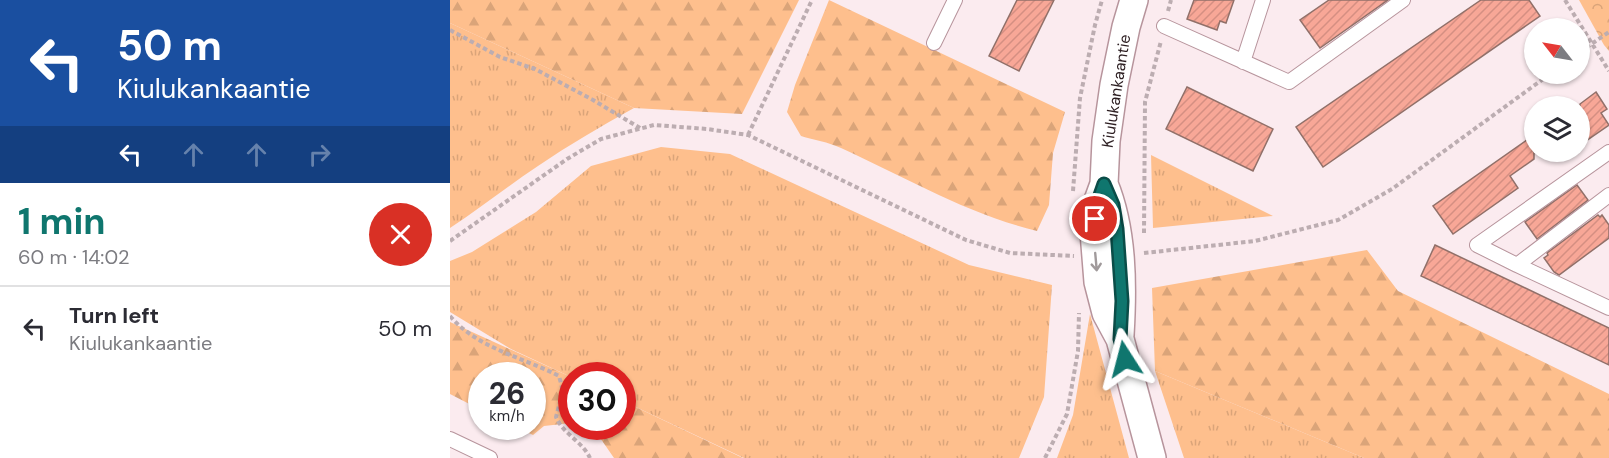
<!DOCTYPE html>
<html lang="en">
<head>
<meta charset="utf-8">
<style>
  body { margin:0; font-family:"DM Sans",sans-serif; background:#f2f2f3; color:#2b2b33; height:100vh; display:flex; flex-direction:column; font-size:22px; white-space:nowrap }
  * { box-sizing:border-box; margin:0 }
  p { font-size:20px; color:#7c7c81 }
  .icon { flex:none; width:33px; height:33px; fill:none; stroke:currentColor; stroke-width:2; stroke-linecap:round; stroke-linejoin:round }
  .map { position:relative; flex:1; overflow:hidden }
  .details { display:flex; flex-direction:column; background:#fff; width:450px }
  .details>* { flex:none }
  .hud { background:#1a4fa0; color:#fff; overflow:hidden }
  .needle { width:39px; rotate:301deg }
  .tools { position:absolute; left:1074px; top:18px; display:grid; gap:12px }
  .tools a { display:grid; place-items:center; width:66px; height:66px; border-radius:50%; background:#fff; box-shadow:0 2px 4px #0004; font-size:30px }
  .speed { position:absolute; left:18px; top:362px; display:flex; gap:12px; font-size:30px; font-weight:700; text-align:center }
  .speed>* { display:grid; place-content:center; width:78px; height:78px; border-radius:50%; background:#fff; box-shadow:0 2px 4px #0004; line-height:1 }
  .speed small { font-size:15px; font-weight:400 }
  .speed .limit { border:9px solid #d22; background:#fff; color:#111 }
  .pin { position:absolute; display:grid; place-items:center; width:51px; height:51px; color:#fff; margin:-26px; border:3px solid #fff; border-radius:50%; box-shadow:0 2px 6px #0007 }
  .me { position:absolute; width:66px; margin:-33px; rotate:351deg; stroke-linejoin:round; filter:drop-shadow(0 0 4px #0008) }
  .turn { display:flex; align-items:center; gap:21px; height:126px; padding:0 18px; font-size:27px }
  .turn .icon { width:78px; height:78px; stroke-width:2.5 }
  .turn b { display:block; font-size:42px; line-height:51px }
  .lanes { display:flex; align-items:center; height:57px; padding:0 18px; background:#0003; justify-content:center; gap:30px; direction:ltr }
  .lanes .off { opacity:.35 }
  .round { display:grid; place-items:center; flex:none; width:63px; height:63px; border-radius:32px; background:#f2f2f3 }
  .head { display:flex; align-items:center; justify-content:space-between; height:102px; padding:0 18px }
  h1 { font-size:36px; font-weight:700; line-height:45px; color:#0f766e }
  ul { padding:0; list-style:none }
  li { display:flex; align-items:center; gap:18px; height:84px; padding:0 18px; border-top:2px solid #e1e1e2 }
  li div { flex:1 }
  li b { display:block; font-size:22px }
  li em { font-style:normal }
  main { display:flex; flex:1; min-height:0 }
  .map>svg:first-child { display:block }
</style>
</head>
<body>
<main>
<section class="details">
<div class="hud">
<div class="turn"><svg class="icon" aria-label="left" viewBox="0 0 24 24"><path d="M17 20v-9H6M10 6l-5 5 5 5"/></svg><div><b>50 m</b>Kiulukankaantie</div></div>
<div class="lanes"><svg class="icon" aria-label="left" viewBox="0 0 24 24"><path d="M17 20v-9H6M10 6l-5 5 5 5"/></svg><svg class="icon off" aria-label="ahead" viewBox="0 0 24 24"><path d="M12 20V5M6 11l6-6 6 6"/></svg><svg class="icon off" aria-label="ahead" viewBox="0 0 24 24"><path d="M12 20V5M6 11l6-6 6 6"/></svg><svg class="icon off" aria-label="right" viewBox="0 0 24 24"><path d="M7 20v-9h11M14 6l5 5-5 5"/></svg></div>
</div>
<div class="head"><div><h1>1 min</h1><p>60 m · 14:02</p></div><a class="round" style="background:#d93025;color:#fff"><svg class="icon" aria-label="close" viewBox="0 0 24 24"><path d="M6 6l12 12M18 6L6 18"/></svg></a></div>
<ul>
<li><svg class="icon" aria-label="left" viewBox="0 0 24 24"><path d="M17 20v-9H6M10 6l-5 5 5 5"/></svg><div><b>Turn left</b><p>Kiulukankaantie</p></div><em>50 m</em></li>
</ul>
</section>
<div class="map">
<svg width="1159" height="458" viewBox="0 0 1159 458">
  <defs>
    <pattern id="grass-tufts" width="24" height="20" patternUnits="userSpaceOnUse" patternTransform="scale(1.5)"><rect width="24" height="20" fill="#febf8d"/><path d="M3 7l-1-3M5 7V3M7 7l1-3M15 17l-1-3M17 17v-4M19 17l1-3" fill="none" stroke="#daa479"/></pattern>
    <pattern id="forest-firs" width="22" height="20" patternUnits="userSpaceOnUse" patternTransform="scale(1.5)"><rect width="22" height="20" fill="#febf8d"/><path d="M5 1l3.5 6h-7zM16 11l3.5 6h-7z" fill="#daa479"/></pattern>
    <pattern id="park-crowns" width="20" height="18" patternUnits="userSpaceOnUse" patternTransform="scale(1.5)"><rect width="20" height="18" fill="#febf8d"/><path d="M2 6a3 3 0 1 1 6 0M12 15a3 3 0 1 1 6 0" fill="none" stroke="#daa479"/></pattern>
    <pattern id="building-hatch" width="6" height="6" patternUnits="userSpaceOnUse" patternTransform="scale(1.5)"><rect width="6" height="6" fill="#f8a797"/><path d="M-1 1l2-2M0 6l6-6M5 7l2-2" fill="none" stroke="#d58f82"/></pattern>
  </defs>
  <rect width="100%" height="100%" fill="#fbebef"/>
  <path fill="url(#grass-tufts)" d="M0,23L184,108C151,126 119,145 88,166C58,186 30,208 0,228Z
    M211,147L280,154L519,265L602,285L594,397L569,458H294L173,401L172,375H122L121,377L61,349L0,312V261L22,252L86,212L141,166Z
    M701,155L823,216L703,228Z
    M640,314L679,458H607L623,415Z
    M705,371L914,458H734Z"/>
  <path fill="url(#forest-firs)" d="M0,0H349L292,114L184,108L0,23Z
    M379,0L615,112L603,153L599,205L587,231C517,214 455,177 391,148C378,142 364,140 351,136L337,112L345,85Z
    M917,250L948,291L1159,394V458H914L705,371L702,288Z
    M0,322L121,377V423L94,426L83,435L64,426H82V375H32L31,410L0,394Z
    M173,401L293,458H164L146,432L130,426H172Z"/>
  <path fill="url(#park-crowns)" d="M1129,0H1159V51L1154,45Z"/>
  <path fill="url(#building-hatch)" stroke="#917069" stroke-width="1.5" d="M567,0H604L569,71L539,56Z
    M744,0H784L776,23L770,21L767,30L737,19Z
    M879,0H938L870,48L850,20Z
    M1031,0H1079L1090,16L873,167L846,127Z
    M737,87L823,129L803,171L716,129Z
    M1146,92L1157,109L1151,113L1159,125L1130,145V104Z
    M1084,135V159L1060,176L1068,188L1003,234L983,206Z
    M1127,185L1138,200L1087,239L1075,222Z
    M1148,215L1150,217L1152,215L1159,225V238L1109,275L1104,272L1094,258L1098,255L1097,253Z
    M985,245L1159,328V365L971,276Z"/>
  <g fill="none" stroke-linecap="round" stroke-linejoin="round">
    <g stroke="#b7949c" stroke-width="16">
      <path id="service" d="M714,26L839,82L953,0
        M484,43L505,0
        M793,62L813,0
        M1159,195L1067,265L1159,308
        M1067,265L1027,245L1159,152
        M0,439L40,458"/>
    </g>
    <g stroke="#b7949c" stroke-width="30">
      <path id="minor" d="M684,0L676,27L664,85L656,141L654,184L646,206L644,232L648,282L656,313L670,339L702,458
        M654,184C673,230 673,286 670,335"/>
    </g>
    <path stroke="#bcadb1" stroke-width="4" stroke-dasharray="4.5 3" stroke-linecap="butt" d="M1115,0L1159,71
      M718,11L721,0
      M0,30L50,57L85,69L143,100L190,128
      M1130,52L1159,32
      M298,135L362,0
      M623,191L630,98L645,25L652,0
      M694,233L695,102L711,41
      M0,241L117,159L151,139L204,125L257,129L298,135L516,240L560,253L624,256
      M694,253L805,241L888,220L942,189L1100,74
      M0,316C27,348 72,357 109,376L113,391L106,417C113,434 132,441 140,458
      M595,458L617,414L628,351L629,313"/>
    <use href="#service" stroke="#fff" stroke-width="14"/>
    <use href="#minor" stroke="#fff" stroke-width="27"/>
  </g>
  <defs><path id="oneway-shaft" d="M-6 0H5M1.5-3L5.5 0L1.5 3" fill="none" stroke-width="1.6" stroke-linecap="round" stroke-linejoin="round" transform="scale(1.5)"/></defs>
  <use stroke="#a09a9b" href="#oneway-shaft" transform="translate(646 262) rotate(85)"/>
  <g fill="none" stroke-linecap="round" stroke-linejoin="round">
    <g stroke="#0a4d48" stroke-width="15">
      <path id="route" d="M645,219L646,207L654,184L663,205L667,229L672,301L670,339L675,359"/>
    </g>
    <use href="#route" stroke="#0f766e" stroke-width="10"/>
  </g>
  <g text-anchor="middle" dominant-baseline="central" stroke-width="6" stroke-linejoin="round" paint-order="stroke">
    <g font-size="16" fill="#2c1e21" stroke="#fff">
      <text transform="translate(666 91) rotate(-81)">Kiulukankaantie</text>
    </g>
  </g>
</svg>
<div class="tools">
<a><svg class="needle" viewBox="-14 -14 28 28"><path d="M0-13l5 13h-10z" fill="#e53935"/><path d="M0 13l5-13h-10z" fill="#7c7c81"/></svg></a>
<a><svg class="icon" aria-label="layers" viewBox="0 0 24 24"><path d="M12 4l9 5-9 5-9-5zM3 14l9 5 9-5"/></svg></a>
</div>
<div class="speed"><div>26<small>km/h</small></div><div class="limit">30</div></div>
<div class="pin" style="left:645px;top:219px;background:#d93025"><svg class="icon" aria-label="arrive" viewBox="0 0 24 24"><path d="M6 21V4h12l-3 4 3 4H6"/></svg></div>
<svg class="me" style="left:675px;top:359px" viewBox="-20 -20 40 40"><path d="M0-17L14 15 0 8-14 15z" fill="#0f766e" stroke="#fff" stroke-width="4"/></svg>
</div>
</main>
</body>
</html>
